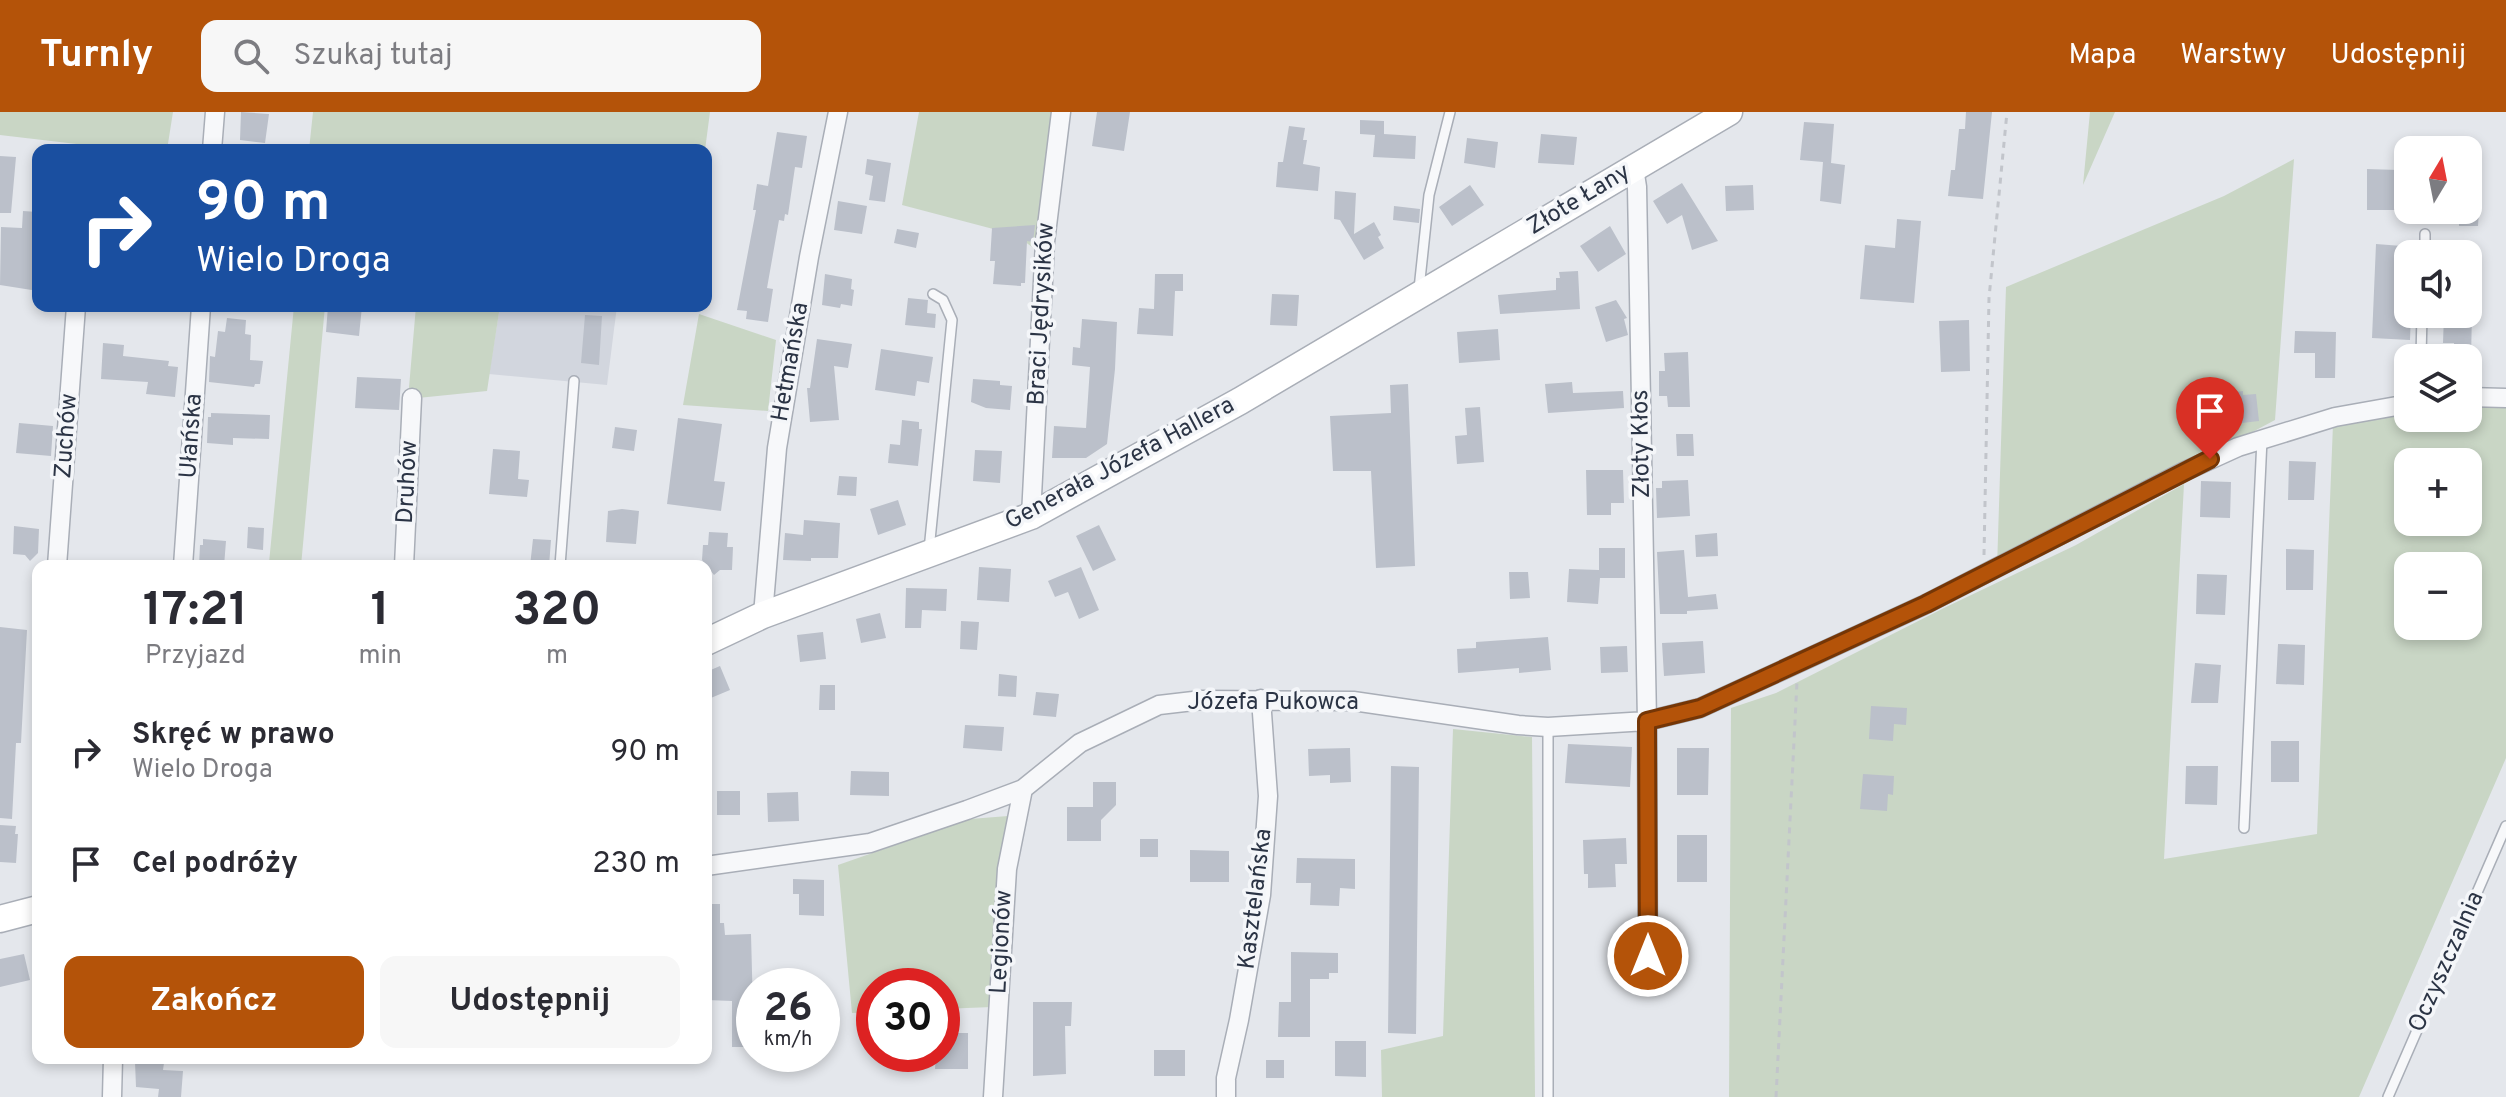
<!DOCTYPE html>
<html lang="pl">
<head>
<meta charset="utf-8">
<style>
  body { margin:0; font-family:Overpass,sans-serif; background:#f7f7f7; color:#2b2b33; height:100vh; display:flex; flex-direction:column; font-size:30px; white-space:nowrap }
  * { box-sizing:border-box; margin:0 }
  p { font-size:26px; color:#7c7c81 }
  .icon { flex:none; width:44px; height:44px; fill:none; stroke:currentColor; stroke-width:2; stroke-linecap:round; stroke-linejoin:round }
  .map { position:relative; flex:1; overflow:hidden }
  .sheet { position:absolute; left:32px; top:448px; width:680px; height:504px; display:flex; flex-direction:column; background:#fff; border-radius:16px; box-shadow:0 4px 12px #0003 }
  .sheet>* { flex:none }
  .hud { position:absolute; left:32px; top:32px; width:680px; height:168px; border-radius:16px; box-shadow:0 4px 12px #0003; background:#1a4fa0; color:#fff; overflow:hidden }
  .needle { width:52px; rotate:10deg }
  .controls { position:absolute; left:2394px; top:24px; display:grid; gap:16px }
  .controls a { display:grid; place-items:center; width:88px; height:88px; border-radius:16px; background:#fff; box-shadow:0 4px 12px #0003; font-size:40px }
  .speed { position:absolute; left:736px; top:856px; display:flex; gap:16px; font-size:40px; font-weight:700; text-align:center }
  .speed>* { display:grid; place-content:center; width:104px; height:104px; border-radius:50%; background:#fff; box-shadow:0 4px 12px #0003; line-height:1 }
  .speed small { font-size:20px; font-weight:400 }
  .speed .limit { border:12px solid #d22; background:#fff; color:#111 }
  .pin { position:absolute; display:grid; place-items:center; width:68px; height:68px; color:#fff; margin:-82px -34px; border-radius:50% 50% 50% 0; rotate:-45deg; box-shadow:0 0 8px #0007 }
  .pin .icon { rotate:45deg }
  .me { position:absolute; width:88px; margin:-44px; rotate:0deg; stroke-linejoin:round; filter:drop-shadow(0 0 6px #0008) }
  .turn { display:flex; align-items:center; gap:28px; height:168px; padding:0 32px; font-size:36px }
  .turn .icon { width:104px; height:104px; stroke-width:2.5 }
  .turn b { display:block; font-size:56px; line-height:68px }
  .eta { display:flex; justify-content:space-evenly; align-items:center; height:136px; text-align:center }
  .eta b { font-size:48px; font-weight:700; line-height:56px }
  .cta { display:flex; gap:16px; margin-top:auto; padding:16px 32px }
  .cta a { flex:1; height:92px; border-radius:16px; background:#b45309; color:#fff; font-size:32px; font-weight:700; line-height:92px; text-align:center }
  .cta a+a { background:#f7f7f7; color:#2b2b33 }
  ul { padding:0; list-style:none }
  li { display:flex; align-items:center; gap:24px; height:112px; padding:0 32px }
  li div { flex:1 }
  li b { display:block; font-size:30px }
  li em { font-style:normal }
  header { display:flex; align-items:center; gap:48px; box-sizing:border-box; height:112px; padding:0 40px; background:#b45309; color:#fff }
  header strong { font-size:38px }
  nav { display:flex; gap:44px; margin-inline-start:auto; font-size:28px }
  .search { width:560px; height:72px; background:#f7f7f7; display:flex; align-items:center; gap:20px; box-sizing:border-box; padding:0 28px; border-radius:16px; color:#7c7c81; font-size:30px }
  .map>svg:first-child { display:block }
</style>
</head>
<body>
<header>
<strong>Turnly</strong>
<div class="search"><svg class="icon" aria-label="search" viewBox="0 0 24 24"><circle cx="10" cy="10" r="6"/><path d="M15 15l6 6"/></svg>Szukaj tutaj</div>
<nav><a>Mapa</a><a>Warstwy</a><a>Udostępnij</a></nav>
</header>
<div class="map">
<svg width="2506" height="985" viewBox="0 0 2506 985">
  <rect width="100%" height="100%" fill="#e4e7ec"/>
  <path fill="#d2d6de" d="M500,194H617L607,273L489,262Z"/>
  <path fill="#c9d6c5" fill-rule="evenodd" d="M0,0H173L167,38H110L85,33L0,23Z
    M313,0H710L705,38H309Z
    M919,0H1054L1036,138L1016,123L902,93Z
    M2090,0H2115L2083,73Z
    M2294,47L2275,308L1997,456L2006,175L2224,84Z
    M294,194H325L301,454L269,451Z
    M416,194H500L487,279L408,287Z
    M699,202L776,228L768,299L683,293Z
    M2484,293L2506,294V646L2359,985H1729L1731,596L1776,581L1944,496L2076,433L2184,372L2164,747L2317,722L2333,312L2408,299V306H2468V294ZM2408,350H2468V410H2408ZM2408,454H2468V514H2408Z
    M1453,617L1532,625L1535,985H1382L1381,938L1443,924Z
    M1008,704L992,895L942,897V874H874V900L852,901L838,753L970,707Z"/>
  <path fill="#bbc0ca" d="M241,0L269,2L265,31L240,28Z
    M1097,0H1130L1124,39L1092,34Z
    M1966,0H1992L1983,87L1948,84L1951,58H1955L1959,17H1965Z
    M1360,8L1384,9V22L1416,24L1415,47L1373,45L1375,23L1360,22Z
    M1804,10L1834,12L1831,51L1845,53L1841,92L1820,89L1823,50L1800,48Z
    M1289,14L1305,16L1303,28H1307L1303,52L1320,55L1318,79L1276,75L1278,50H1283Z
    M777,20L807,24L802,56L795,55L788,103L785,102L784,109L779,108L767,176L773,177L768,210L746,207L747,199L737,198L756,98H753L757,72L768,74Z
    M1541,22L1577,25L1574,53L1538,51Z
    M1467,26L1498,30L1495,56L1464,51Z
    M0,44L16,45L11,101H0Z
    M867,47L891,51L885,90L869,88L873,64L865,62Z
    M2367,57L2399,58V98H2367Z
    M1682,71L1718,129L1692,138L1682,103L1667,112L1653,89Z
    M1470,73L1484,93L1452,114L1439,95Z
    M1753,73L1754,98L1726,99L1725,74Z
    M1335,79L1356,81L1354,122L1374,110L1381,123L1378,125L1384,136L1364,148L1340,108L1334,107Z
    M838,89L867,94L862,122L834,118Z
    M1394,94L1420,97L1419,111L1393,108Z
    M2459,98H2479L2478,114H2459Z
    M23,99L38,100V179L0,173L1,115L22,116Z
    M1897,107L1921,109L1914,191L1860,187L1865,133L1895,136Z
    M1035,113L1033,130L1027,129L1025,171H1021V174L993,172L995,149H990L992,116Z
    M1610,114L1626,142L1598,160L1580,134Z
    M897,117L919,121L916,136L894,131Z
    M2376,132L2402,134L2400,182H2408V202H2411L2410,228L2372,226Z
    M1578,159L1580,197L1500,202L1498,183L1556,178V166H1560L1559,160Z
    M825,162L852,167L851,177L854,178L852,194L841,192L840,196L822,193Z
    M1155,162H1183V179H1175L1173,224L1137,222L1139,196L1154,197Z
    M1272,182L1299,183L1297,214L1270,213Z
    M908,186L928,188L927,201L936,202L935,216L905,213Z
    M1616,188L1627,206L1624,207L1628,223L1606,230L1595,195Z
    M328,194H362L359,224L326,220Z
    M2444,202H2472L2471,245L2454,244V231H2443Z
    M585,203L602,204L599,253L581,251Z
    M227,206L246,208L245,222L251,223L250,248L263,249L260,272H255L254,275L209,270L210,244L215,245L218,219L225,220Z
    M1082,207L1117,210L1115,257L1107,332L1086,346H1052L1054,314L1086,316L1090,255L1072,253L1073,235L1080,236Z
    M1969,208L1970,259L1941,260L1939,209Z
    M1498,217L1500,248L1459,251L1457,220Z
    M2295,219L2336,220L2335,266H2315V241H2294Z
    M817,227L852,232L848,256L834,254L839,308L810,310L807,276H810Z
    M103,231L124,233L123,244L169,249L168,254L178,255L175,285L146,282L148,270L101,267Z
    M881,237L933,245L929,271L917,269L915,284L875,278Z
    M1688,240L1690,295H1668L1667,284H1659V259H1665L1664,241Z
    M357,265L401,267L399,298L355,296Z
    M973,267L1000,269V273L1012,274L1010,298L986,296L971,290Z
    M1572,270L1573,281L1623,279L1624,296L1548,301L1545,272Z
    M1408,272L1415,454L1376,456L1371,359H1333L1330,304L1391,301L1390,273Z
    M2243,279V283L2256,282L2259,309L2242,311V307L2225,309L2222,282Z
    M1480,295L1484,350L1457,352L1455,324L1467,323L1465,296Z
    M211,301L270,303L269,327L233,326V333L207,331L208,305H211Z
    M678,306L722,312L714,369L725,370L721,399L667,392Z
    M902,308L919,310V317H922L918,354L888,351L890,332L900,333Z
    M19,311L53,314L51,344L16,341Z
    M615,315L637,318L634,339L612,336Z
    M1676,322H1693L1694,344H1677Z
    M493,337L520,339L518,367L529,368L527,385L489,382Z
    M975,338L1002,339L1000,371L973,369Z
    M2289,349L2316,350L2314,388H2288Z
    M1586,358H1623L1624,391H1611V403H1587Z
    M839,364L857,365L856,384L837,383Z
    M1688,368L1690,404L1657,406L1656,376H1662V369Z
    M2201,369L2231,370L2230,406L2200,405Z
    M898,388L906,413L878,423L870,397Z
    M622,397L639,399L636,432L606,430L608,399Z
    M804,408L840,411L838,446H811V449L783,448L785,421L803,423Z
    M1099,413L1116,448L1093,459L1076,424Z
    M14,414L39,417L38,441L30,449L25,443L13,442Z
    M248,415L264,416L263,438L247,436Z
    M709,420L728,421L727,435H733L732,458H720L714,463L702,448L703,433H708Z
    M1717,421L1718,444L1696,445L1695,423Z
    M203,427L226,429L224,454H199L200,433H203Z
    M533,427L551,428L549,454H530Z
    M1599,436H1625V466H1600L1598,492L1567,490L1569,457L1599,458Z
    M2286,437L2314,438L2313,478H2286Z
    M1684,438L1688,485L1716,482L1718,497L1687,499V502H1660L1657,440Z
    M979,455L1011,457L1009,490L977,488Z
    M1081,455L1099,498L1079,507L1068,480L1055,485L1048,469Z
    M1509,460H1528L1530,486L1510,487Z
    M2197,462L2227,463L2225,503L2196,502Z
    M906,476L947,477L946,499L922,498L921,516H905Z
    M880,501L886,526L861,531L856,507Z
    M961,509L979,510L977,538L960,537Z
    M0,515L27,518L21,631H16L12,707L0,706Z
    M823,520L826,547L800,550L797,523Z
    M1548,525L1551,558L1519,561V556L1458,561L1457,537L1476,536V530Z
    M1703,529L1705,561L1664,564L1662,531Z
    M2278,532L2305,533L2304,573L2276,572Z
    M1627,534L1628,560L1601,561L1600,535Z
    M2195,551L2221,553L2218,591H2191Z
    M720,554L730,578L706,588V560Z
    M999,562L1017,564L1016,585L998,584Z
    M820,573H835V598H819Z
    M1036,580L1059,582L1056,605L1033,603Z
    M1871,594L1907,596L1906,613L1894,612L1893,629L1869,627Z
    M965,613L1004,615L1002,639L963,636Z
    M2271,629H2299V670H2271Z
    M1568,632L1632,635L1630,675L1565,671Z
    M1350,636L1351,670L1330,671V663L1309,664L1308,637Z
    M1677,636H1709L1708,683H1677Z
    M1391,654L1419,655L1416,922L1388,921Z
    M2186,654H2218L2217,693L2185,692Z
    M851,659L889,660V684L850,683Z
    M1863,662L1894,664L1893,683L1888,682L1887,699L1860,697Z
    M1093,670H1116V693L1101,708V729H1067V695H1093Z
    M717,679H740V703H717Z
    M798,680L799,709L768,710L767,681Z
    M0,713L16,714L15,722H18L16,751L0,750Z
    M1677,723H1707V770H1677Z
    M1626,726L1627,752H1615L1616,775L1588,776V762H1584L1583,728Z
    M1140,727H1158V745H1140Z
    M1190,738L1229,739V770H1190Z
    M1297,746L1355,747V777L1340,776L1339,794L1310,793L1311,771H1296Z
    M793,767L824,768V804L799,803V782H793Z
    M706,792H720V811H724L725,823L751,822L754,935H732V889L706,888Z
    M1291,840L1338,841V861H1329V867H1310V925H1278L1279,890H1291Z
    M24,842L30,868L0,875V847Z
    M1033,890H1072L1071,914H1065L1066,962L1033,964Z
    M942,921H968V957H935L936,942H942Z
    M1335,929H1366V965L1335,964Z
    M1154,938H1185V964H1154Z
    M1266,948H1284V966H1266Z
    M135,950L164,951L163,958L183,959L181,985H158L159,977L136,975Z"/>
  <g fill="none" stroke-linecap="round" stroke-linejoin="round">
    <g stroke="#a9aeb7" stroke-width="12">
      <path id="lane" d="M2425,142V122
        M1419,177L1429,83L1450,0
        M2421,246L2422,202
        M929,438L952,208L943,188L933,182
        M560,454L574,269
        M2244,716L2262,327
        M1548,985V615
        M2388,985L2506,714"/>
    </g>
    <g stroke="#a9aeb7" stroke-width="21">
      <path id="street" d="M212,38L215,0
        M1634,56L1637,75L1647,609L1648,873
        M2468,285L2506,286
        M1031,404L1045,130L1061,0
        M57,454L76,194
        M183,454L201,194
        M404,454L412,286
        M763,503L777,336L809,145L838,0
        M706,754L870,731L967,698L1023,677L1080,631L1159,593L1202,588L1353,589L1518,613L1548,615L1647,609L1700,596L1926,492L2183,360L2238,335L2335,305L2408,292
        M112,985L113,946
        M993,985L1007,757L1023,677
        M1226,985V966L1239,908L1261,783L1268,684L1261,587"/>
    </g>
    <g stroke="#a9aeb7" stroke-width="29">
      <path id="secondary" d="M706,530L763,503L1031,404L1240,289L1729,0
        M0,807L38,797"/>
    </g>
    <path stroke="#c2c5cb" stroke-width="3" stroke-dasharray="6 6" stroke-linecap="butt" d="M1984,443L1989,186L2007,0
      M1776,985L1797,570"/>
    <use href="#lane" stroke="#f7f8fa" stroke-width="9"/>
    <use href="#street" stroke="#f7f8fa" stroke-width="18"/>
    <use href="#secondary" stroke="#fff" stroke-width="26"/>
  </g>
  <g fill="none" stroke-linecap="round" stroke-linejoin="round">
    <g stroke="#753606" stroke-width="20">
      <path id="route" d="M1648,844L1647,609L1700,596L1926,492L2210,347"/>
    </g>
    <use href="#route" stroke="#b45309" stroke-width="14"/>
  </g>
  <g text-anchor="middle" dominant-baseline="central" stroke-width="7" stroke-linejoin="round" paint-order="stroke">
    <g font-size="24" fill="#2b3445" stroke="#f4f6f9">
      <text transform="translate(1579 88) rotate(-31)">Złote Łany</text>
      <text transform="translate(1042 202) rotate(-87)">Braci Jędrysików</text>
      <text transform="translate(791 250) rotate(-80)">Hetmańska</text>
      <text transform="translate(67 324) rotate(-86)">Zuchów</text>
      <text transform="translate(192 324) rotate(-86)">Ułańska</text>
      <text transform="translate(1642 332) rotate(-91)">Złoty Kłos</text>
      <text transform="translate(1120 352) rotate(-28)">Generała Józefa Hallera</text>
      <text transform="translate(408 370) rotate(-87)">Druhów</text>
      <text x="1273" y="591">Józefa Pukowca</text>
      <text transform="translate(1256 787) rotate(-83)">Kasztelańska</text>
      <text transform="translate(1002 830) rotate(-87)">Legionów</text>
      <text transform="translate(2447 850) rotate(-66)">Oczyszczalnia</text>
    </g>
  </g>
</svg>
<div class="controls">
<a><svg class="needle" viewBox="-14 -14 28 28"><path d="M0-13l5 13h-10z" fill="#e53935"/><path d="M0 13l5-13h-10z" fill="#7c7c81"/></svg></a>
<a><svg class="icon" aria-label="sound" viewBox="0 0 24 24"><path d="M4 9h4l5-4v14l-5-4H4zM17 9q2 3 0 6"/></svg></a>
<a><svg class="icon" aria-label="layers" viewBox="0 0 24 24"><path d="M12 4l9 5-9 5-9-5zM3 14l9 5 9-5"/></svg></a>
<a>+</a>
<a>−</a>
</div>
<div class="speed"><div>26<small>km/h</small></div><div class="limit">30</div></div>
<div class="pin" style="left:2210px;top:347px;background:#d93025"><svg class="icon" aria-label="arrive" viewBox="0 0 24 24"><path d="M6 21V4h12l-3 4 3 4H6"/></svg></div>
<svg class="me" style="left:1648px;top:844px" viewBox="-20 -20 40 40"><circle r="17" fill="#b45309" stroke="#fff" stroke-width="3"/><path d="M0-11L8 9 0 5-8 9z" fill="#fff"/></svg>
<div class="hud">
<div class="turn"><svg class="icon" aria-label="right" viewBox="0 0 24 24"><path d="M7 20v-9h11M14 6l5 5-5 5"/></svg><div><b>90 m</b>Wielo Droga</div></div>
</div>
<section class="sheet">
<div class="eta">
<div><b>17:21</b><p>Przyjazd</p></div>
<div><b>1</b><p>min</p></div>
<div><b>320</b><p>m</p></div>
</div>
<ul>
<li><svg class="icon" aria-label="right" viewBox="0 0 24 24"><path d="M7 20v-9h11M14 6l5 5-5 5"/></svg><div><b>Skręć w prawo</b><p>Wielo Droga</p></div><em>90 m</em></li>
<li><svg class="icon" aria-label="arrive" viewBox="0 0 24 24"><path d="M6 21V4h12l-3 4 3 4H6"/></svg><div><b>Cel podróży</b></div><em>230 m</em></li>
</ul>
<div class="cta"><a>Zakończ</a><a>Udostępnij</a></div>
</section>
</div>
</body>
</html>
